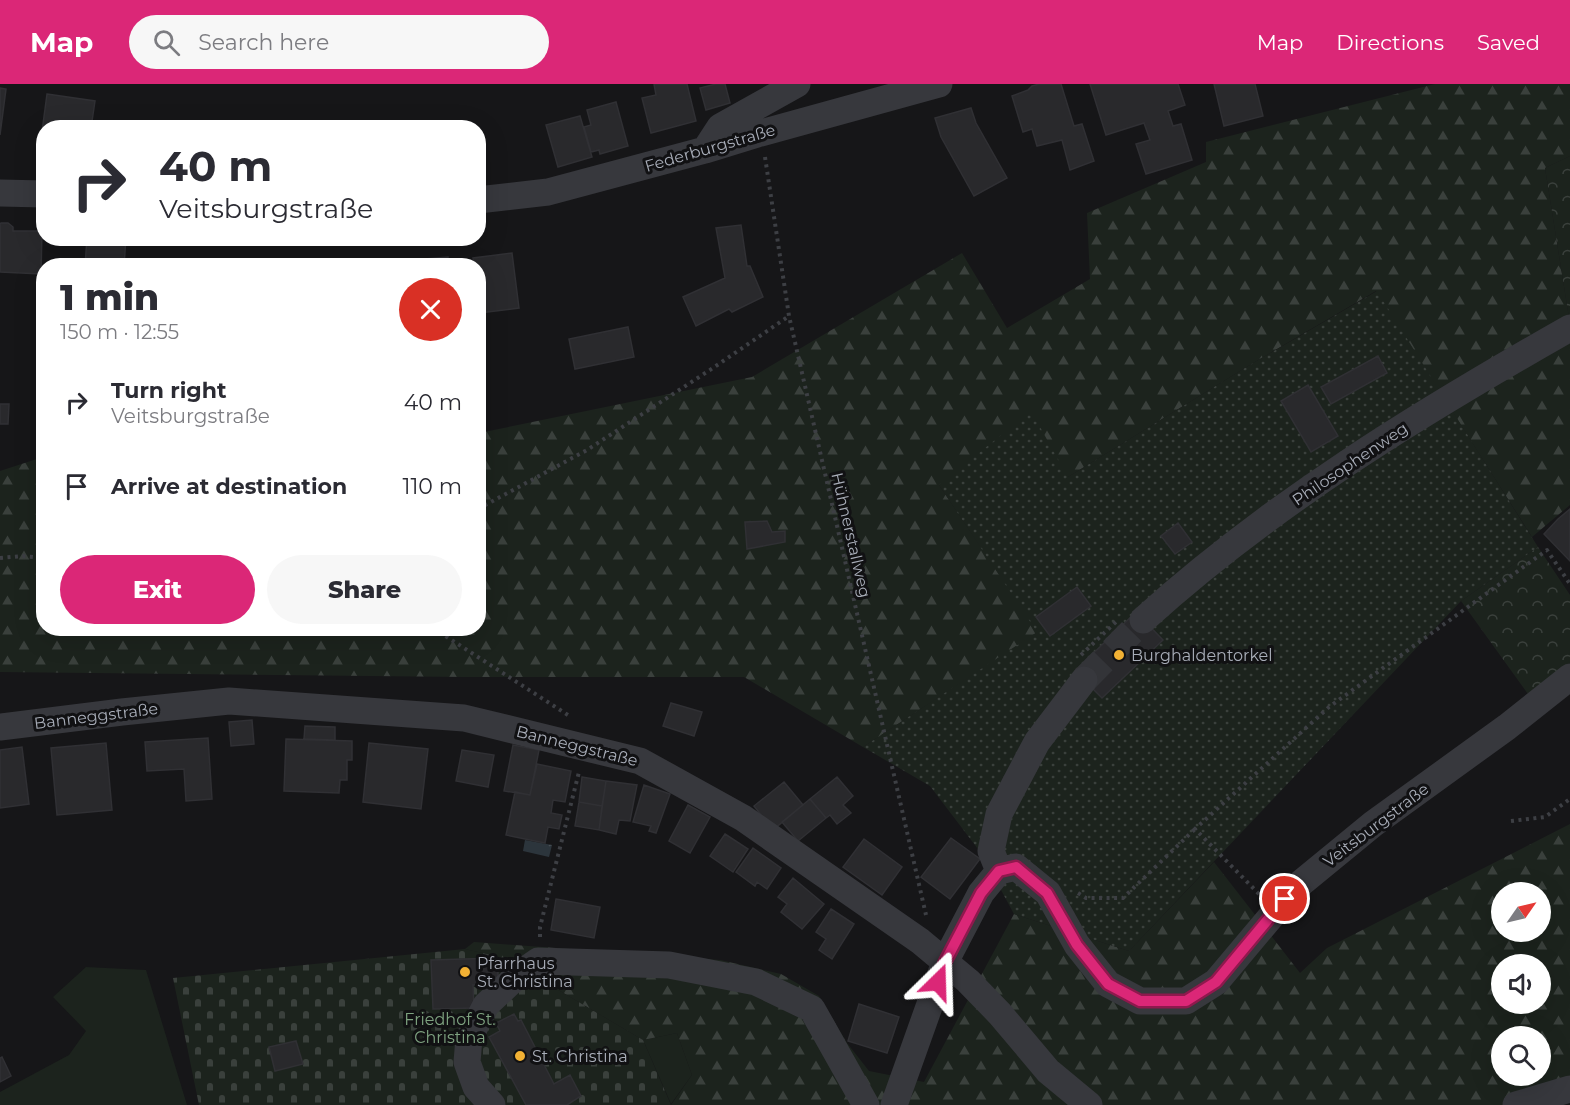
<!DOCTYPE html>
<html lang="en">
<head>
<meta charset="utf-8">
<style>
  body { margin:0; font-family:Montserrat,sans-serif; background:#f7f7f7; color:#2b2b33; height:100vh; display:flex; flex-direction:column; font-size:22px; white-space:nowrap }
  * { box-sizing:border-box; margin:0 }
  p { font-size:20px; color:#7c7c81 }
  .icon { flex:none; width:33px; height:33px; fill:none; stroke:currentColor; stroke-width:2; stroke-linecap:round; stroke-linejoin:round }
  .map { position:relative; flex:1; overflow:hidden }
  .drawer { position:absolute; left:36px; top:174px; width:450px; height:378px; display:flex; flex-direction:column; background:#fff; border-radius:24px; box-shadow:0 6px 24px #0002 }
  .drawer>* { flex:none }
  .hud { position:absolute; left:36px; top:36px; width:450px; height:126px; border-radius:24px; box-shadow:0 6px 24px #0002; background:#fff; color:#2b2b33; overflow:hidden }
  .needle { width:39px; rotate:56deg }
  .buttons { position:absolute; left:1491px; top:798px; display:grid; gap:12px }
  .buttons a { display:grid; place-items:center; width:60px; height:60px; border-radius:50%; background:#fff; box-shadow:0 6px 24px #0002; font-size:30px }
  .pin { position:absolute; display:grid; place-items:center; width:51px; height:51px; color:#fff; margin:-26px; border:3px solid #fff; border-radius:50%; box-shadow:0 2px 6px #0007 }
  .me { position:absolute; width:66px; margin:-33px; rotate:22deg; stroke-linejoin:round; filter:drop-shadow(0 0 4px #0008) }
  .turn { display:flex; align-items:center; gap:21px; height:126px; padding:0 24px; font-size:27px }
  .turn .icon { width:78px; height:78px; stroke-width:2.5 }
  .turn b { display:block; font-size:42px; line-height:51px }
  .round { display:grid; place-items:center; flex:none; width:63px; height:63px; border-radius:32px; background:#f7f7f7 }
  .summary { display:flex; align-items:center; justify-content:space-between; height:102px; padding:0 24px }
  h1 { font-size:36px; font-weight:800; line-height:45px }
  .cta { display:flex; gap:12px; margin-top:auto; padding:12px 24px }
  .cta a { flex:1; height:69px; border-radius:36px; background:#db2777; color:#fff; font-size:24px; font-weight:800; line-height:69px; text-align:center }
  .cta a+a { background:#f7f7f7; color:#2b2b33 }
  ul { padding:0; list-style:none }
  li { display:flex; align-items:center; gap:18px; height:84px; padding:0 24px }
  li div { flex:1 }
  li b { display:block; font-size:22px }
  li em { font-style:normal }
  header { display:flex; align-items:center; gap:36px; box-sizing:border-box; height:84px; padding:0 30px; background:#db2777; color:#fff }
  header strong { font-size:28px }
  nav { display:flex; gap:33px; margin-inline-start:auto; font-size:21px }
  .search { width:420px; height:54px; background:#f7f7f7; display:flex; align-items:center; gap:15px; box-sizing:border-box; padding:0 21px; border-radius:33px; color:#7c7c81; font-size:22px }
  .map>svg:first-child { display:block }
</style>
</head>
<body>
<header>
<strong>Map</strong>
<div class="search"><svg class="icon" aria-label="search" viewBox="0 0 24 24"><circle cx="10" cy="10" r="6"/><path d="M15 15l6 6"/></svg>Search here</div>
<nav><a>Map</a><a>Directions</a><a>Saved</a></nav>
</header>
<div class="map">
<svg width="1570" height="1021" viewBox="0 0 1570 1021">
  <defs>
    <pattern id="forest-firs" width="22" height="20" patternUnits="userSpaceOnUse" patternTransform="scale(1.5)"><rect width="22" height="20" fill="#1c231d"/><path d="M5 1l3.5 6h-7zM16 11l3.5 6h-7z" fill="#3a403c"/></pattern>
    <pattern id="cemetery-stones" width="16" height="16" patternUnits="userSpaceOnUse" patternTransform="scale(1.5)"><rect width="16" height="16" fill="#1c231d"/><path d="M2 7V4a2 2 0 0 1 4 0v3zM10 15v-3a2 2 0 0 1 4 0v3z" fill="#3a403c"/></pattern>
    <pattern id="park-crowns" width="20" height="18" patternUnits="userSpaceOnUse" patternTransform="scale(1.5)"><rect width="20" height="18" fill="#1c231d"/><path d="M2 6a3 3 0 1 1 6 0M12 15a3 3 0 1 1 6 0" fill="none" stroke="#3a403c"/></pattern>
    <pattern id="garden-dots" width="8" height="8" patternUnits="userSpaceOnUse" patternTransform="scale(1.5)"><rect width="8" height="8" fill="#1c231d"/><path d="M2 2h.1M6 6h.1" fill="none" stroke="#3a403c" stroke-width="1.8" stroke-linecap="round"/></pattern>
    <pattern id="water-ripples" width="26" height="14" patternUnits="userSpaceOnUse" patternTransform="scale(1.5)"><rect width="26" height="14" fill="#2c353c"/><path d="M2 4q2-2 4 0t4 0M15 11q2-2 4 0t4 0" fill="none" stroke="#485056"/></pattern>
  </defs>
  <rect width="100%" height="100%" fill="#161618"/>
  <path fill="#1c231d" d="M86,883L146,886L187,1021H0V1008L69,971L86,947L53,913Z
    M677,949L692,991L671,1020L643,956Z"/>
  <path fill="url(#forest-firs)" fill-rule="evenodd" d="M1435,0H1570V72L1545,84L1570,240V421L1532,453L1376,207L1253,279L1068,393L939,401L1038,548L863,663L744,593H465L0,588V387L43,373L44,544H478L479,349L752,293L962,169L1007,244L1090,195L1087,129L1206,78V58Z
    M1570,740V1005L1516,1021H671L692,991L677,949L643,956L504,874L465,865L474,858L720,876L781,890L819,912L847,959L869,987L924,998L1014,830L1129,867L1214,778L1300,889L1327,864ZM1502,808H1540V848H1502ZM1502,880H1540V920H1502ZM1502,952H1540V992H1502Z"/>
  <path fill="url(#cemetery-stones)" d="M465,865L504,874L643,956L671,1021H199L173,894Z"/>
  <path fill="url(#park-crowns)" d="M1570,72V240L1545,84Z
    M1538,463L1570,511V579L1528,610L1461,517Z"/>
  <path fill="url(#garden-dots)" d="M1377,207L1538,463L1461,517L1129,867L1014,830L981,769L930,702L863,663L1037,548L939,401L1031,327L1068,393L1253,279Z"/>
  <path fill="url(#water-ripples)" d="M525,756L552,761L549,773L523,767Z"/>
  <path fill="#29292c" stroke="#303034" stroke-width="1.5" d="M654,0H687L696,37L651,49L642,14L656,11Z
    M716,0H725L730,19L706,26L700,4Z
    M1039,0H1061L1074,42L1082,40L1094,77L1070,86L1062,56L1037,62L1032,45L1023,48L1012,12L1028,6L1032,2Z
    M1090,0H1178L1185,21L1168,27L1173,42L1181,40L1192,76L1146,90L1136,60L1150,56L1144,39L1106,51Z
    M1214,0H1255L1263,32L1224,42Z
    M0,4L6,5L0,51Z
    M47,10L95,17L91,44H44V71L39,70Z
    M616,18L628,62L600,70L599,66L591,68L584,43L591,41L587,26Z
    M971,24L976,39L1007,94L974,112L941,53L935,34Z
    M580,32L592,73L558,83L546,41Z
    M144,38L173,41V44H143Z
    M1,139H8L13,143V147H42L41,190L0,188V140Z
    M741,141L747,182H750L763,213L732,228L729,225L696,242L683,213L725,194L716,144Z
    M87,154H126L124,182H85Z
    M512,169L519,224L480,229L478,216V182H474L473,174Z
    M448,173V182H400V177Z
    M314,176L370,177V182H314Z
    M628,243L634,273L575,285L569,255Z
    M1378,272L1387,289L1331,320L1321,303Z
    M1308,301L1338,352L1311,368L1281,317Z
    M0,320H9L8,340H0Z
    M1570,425V477L1544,450L1558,435Z
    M767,437L772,448L785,447V458L747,465L745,438Z
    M1178,439L1192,458L1175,470L1161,452Z
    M1077,503L1091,522L1050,552L1036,533Z
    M1136,528L1163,556L1102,614L1075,587Z
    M671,619L702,628L694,652L663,642Z
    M252,636L254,660L231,662L229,638Z
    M305,642L335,643V656L304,655Z
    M208,654L212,715L186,717L184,685L147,687L145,658Z
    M286,655L352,657V676H347V696H340L339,709L284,707Z
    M106,659L112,726L57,731L51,664Z
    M369,659L428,665L421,725L363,718Z
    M513,661L539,666L530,711L504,707Z
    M22,663L29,720L0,724V666Z
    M462,666L494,671L488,703L456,697Z
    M537,680L571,687L565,718L553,716L551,729L562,731L559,745L548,743L545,759L506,751L515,708L530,711Z
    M582,693L606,697L602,722L579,718Z
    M837,693L853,712L843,721L851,729L837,740L830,731L826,734L810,715Z
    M606,697L637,701L630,737L619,736L616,750L599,746Z
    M784,698L803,721L773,746L754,722Z
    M644,701L670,710L656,749L649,747L651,742L633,738Z
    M810,715L826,734L798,757L782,738Z
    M579,718L602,722L599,746L575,742Z
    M688,721L710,733L690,769L669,757Z
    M725,750L748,765L733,788L710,772Z
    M951,754L980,775L950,815L921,793Z
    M864,755L902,783L882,811L843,783Z
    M753,764L781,784L767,805L757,798L755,802L736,788Z
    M793,794L824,820L802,845L781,828L787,820L778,813Z
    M556,815L600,823L594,854L551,846Z
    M831,825L854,840L832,875L819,866L826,855L816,848Z
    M498,874V900L473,901L474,924L433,925L431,876Z
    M859,920L899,933L887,969L848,957Z
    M514,930L518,937L521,936L554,1000L570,991L581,1012L567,1021H526L489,953L500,947L496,939Z
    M296,957L303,980L275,987L269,963Z
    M2,973L11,992L0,998V974Z"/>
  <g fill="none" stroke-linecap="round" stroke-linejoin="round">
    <path stroke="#333438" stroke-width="27" stroke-dasharray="27 14" stroke-linecap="butt" d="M1084,596L1143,536"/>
    <path stroke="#3d3f44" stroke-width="4" stroke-dasharray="3 4.5" stroke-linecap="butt" d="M765,73L789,232L926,831
      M478,425L587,366L713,284L789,232
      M0,474L23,472L44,474
      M433,544L571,633
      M1081,571L1119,535
      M1511,737L1545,733L1570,715
      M1078,809L1086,814H1123L1195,745
      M1259,810L1195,745L1329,623L1547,466L1570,500
      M540,853V843L579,688"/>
    <path stroke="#37383d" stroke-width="27" d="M705,66L720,43L797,0
      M0,109L44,110
      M478,116L548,108L705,66L757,50L939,0
      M1143,536C1271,420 1420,329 1570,244
      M0,643L122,628L229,617L464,634L640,677L743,734L920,857L968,897L1000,930L1048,987L1089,1021
      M999,787L991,767L999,730L1037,658L1084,596
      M492,1021L476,1003L467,978L469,954L486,921L518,891L538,877L669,881L756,898L812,925L866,1021
      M894,1021L945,878L981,809L999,787L1016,783L1048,809L1077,861L1108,900L1140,917H1186L1216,898L1295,804L1373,740L1507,643L1570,593
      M1516,1021L1570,1005"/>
  </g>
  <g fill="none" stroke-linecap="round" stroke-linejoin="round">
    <g stroke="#8e194d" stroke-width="15">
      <path id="route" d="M938,898L945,878L981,809L999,787L1016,783L1047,809L1077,861L1108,900L1140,917H1186L1216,898L1285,815"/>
    </g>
    <use href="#route" stroke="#db2777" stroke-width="10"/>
  </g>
  <g fill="#f2b134" stroke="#111113" stroke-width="2">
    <circle cx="1119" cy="571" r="6"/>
    <circle cx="465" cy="888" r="6"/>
    <circle cx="520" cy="972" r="6"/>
  </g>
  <g text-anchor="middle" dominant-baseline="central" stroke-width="6" stroke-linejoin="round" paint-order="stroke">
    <g font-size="16" fill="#a8adb8" stroke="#111113">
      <text transform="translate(710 64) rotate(-16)">Federburgstraße</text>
      <text transform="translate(1350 380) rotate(-34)">Philosophenweg</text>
      <text transform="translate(851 451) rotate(77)">Hühnerstallweg</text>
      <text transform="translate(96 632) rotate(-7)">Banneggstraße</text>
      <text transform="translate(577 662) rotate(14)">Banneggstraße</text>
      <text transform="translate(1376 741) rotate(-37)">Veitsburgstraße</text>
    </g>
    <g font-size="16" fill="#a8adb8" stroke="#111113" text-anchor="start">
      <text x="1131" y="571">Burghaldentorkel</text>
      <text x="477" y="879">Pfarrhaus<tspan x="477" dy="18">St. Christina</tspan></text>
      <text x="532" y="972">St. Christina</text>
    </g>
    <g font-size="16" fill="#7fa381" stroke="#111113">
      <text x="450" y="935">Friedhof St.<tspan x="450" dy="18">Christina</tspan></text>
    </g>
  </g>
</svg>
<div class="buttons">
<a><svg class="needle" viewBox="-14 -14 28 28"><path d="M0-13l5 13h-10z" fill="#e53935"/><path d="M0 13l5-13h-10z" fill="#7c7c81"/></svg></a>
<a><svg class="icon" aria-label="sound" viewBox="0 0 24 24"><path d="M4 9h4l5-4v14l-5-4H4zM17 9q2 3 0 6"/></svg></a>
<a><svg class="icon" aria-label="search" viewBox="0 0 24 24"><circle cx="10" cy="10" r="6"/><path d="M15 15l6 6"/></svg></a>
</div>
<div class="pin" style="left:1285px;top:815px;background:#d93025"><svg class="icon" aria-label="arrive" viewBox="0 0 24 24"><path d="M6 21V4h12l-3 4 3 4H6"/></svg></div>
<svg class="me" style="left:938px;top:898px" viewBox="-20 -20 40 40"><path d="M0-17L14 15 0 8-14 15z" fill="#db2777" stroke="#fff" stroke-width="4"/></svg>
<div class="hud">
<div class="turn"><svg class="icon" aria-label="right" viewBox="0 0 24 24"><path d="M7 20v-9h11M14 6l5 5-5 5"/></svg><div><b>40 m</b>Veitsburgstraße</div></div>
</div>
<section class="drawer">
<div class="summary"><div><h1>1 min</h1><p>150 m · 12:55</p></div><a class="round" style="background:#d93025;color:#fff"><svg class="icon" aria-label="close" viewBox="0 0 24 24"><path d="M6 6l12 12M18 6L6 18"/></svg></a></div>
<ul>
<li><svg class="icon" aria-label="right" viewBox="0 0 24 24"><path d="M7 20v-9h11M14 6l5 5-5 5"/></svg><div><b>Turn right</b><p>Veitsburgstraße</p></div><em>40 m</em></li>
<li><svg class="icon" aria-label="arrive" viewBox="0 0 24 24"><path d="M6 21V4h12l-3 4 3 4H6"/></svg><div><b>Arrive at destination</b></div><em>110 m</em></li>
</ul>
<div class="cta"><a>Exit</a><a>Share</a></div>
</section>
</div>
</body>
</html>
